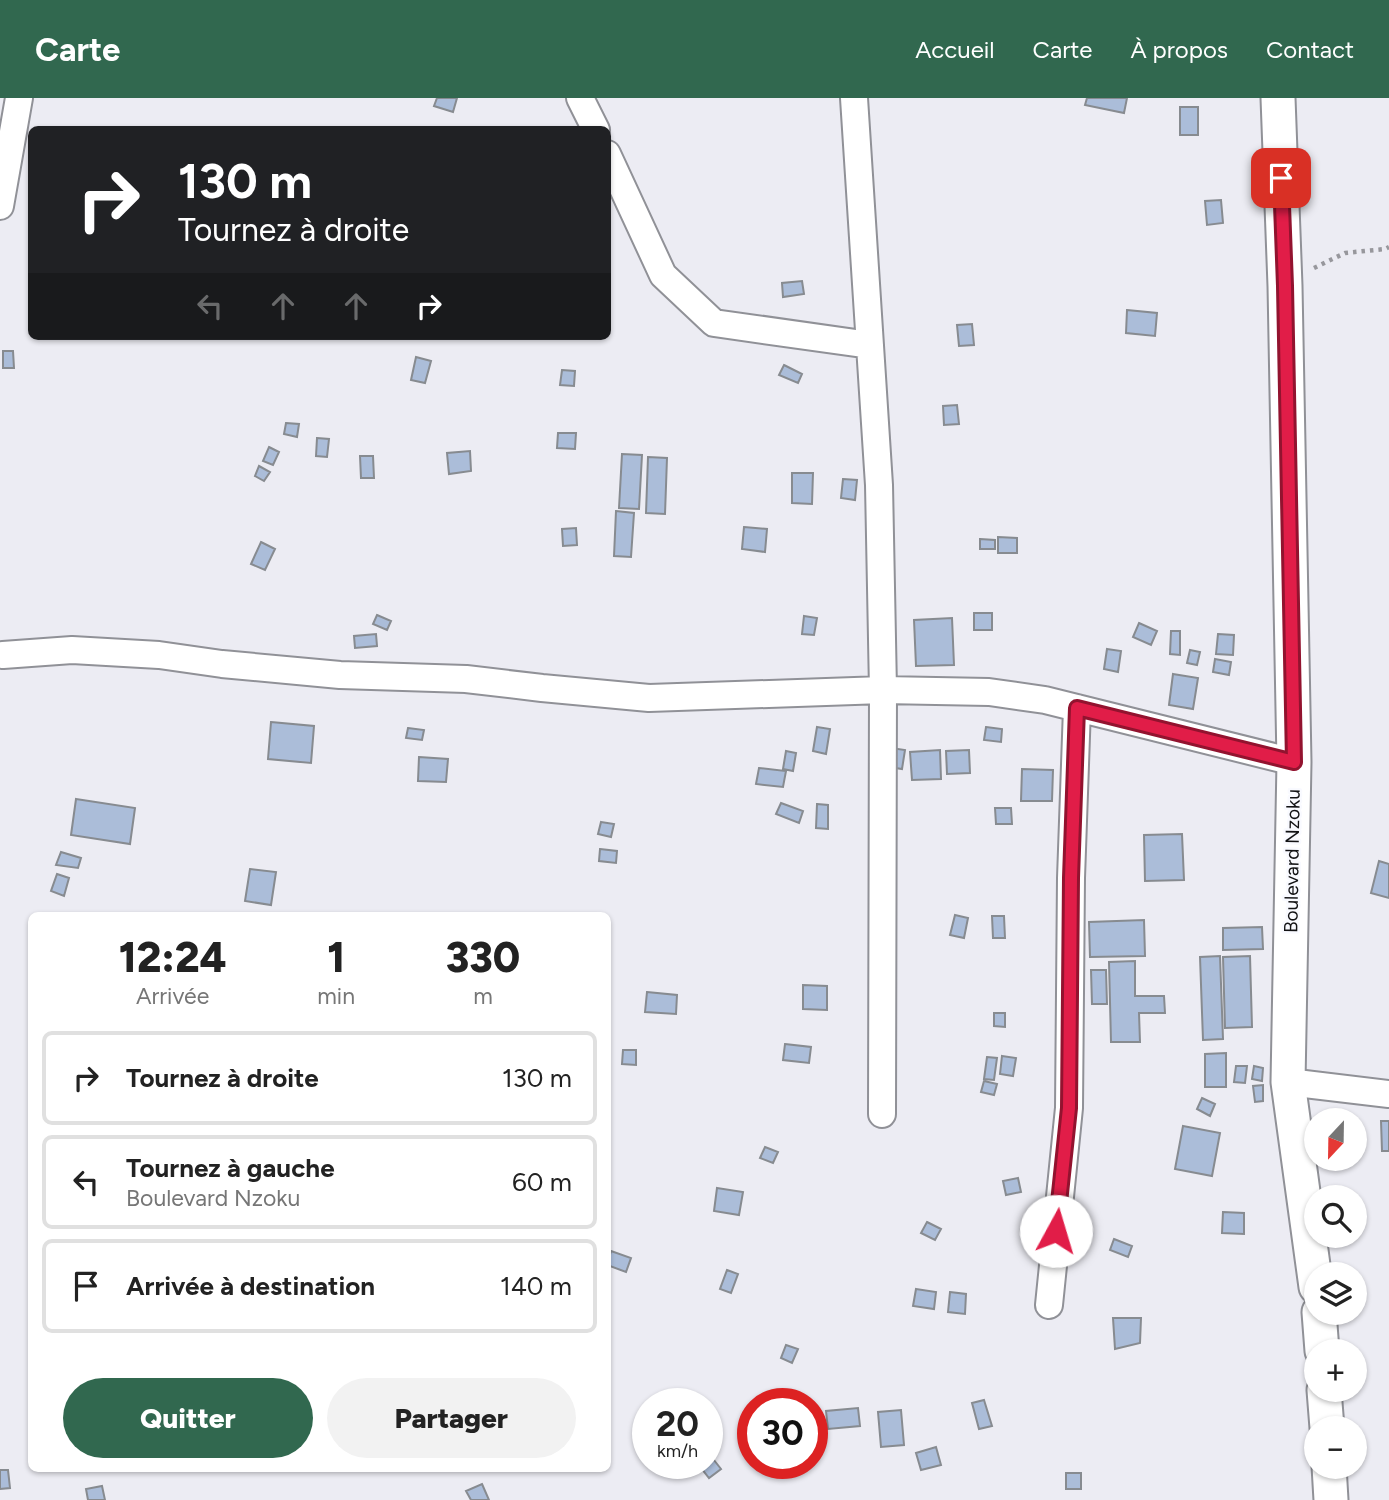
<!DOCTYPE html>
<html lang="fr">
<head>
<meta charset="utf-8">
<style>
  body { margin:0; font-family:Figtree,sans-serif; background:#f2f2f2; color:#222; height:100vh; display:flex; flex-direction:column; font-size:26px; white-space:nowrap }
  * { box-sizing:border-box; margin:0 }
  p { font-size:23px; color:#767676 }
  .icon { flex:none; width:38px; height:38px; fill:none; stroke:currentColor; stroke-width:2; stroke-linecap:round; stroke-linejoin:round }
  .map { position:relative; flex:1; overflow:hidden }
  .side { position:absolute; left:28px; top:814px; width:583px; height:560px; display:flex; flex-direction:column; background:#fff; border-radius:10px; box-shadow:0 2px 5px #0004 }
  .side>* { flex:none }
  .banner { position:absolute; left:28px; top:28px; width:583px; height:214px; border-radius:10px; box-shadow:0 2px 5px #0004; background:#202124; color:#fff; overflow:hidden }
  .needle { width:46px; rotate:202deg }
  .buttons { position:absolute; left:1304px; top:1010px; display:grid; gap:14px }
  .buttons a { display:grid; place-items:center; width:63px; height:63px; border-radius:50%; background:#fff; box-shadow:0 2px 5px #0004; font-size:35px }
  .speed { position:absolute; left:632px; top:1290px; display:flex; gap:14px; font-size:35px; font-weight:700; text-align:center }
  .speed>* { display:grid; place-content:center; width:91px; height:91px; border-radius:50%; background:#fff; box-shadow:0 2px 5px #0004; line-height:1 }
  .speed small { font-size:18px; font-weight:400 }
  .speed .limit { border:10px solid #d22; background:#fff; color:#111 }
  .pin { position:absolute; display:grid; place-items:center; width:60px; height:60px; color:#fff; margin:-30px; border-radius:14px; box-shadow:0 4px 10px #0006 }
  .me { position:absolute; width:77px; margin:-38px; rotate:6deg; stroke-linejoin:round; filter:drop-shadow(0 0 5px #0008) }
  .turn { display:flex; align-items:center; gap:24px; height:147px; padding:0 35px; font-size:32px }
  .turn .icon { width:91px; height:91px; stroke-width:2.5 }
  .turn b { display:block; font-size:49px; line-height:60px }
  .lanes { display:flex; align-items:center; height:66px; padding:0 35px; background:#0003; justify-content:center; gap:35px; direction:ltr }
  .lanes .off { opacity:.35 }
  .eta { display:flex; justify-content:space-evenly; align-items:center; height:119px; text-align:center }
  .eta b { font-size:42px; font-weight:800; line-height:49px }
  .primary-button { display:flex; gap:14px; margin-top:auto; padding:14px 35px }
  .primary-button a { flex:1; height:80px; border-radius:42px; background:#31684f; color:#fff; font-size:28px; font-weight:800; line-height:80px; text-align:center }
  .primary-button a+a { background:#f2f2f2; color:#222 }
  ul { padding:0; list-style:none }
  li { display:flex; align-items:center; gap:21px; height:94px; margin:0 14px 10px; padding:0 21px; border:4px solid #e0e0e0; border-radius:10px }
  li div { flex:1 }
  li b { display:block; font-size:26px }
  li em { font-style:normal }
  header { display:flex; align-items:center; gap:42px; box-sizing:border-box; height:98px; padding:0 35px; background:#31684f; color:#fff }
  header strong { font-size:33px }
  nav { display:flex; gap:38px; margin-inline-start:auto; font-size:24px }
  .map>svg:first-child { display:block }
</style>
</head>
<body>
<header>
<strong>Carte</strong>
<nav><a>Accueil</a><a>Carte</a><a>À propos</a><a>Contact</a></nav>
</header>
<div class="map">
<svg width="1389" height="1402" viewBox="0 0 1389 1402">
  <rect width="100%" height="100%" fill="#ececf3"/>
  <path fill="#abbdd9" stroke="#878b90" stroke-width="2" d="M437,0H457L453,14L434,8Z
    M1087,0H1127L1124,15L1085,7Z
    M1180,9H1198V37H1180Z
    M1221,102L1223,125L1207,127L1205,103Z
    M802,183L804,196L783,199L782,185Z
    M1127,212L1157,215L1155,238L1126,235Z
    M972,226L974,247L959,248L957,227Z
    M3,253H13L14,270H3Z
    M416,259L431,263L425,285L411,282Z
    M784,267L802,276L798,285L779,277Z
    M562,272L575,273L574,288L560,287Z
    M957,307L959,326L944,327L943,308Z
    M286,325L299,326L297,339L284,336Z
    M558,335H576L575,351L557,350Z
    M317,340L329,341L327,359L316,358Z
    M269,349L279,354L273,367L263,363Z
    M470,353L471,373L449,376L447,355Z
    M622,356L642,357L639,411L619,410Z
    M360,358H373L374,380H361Z
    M648,359L667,360L665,416L646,415Z
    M259,368L270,374L264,383L255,378Z
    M792,375H813L812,406L792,405Z
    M843,381L857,382L855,402L841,400Z
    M616,413L634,415L631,459L614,458Z
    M744,429L767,431L765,454L742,451Z
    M576,430L577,447L563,448L562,431Z
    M998,439L1017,440V455H998Z
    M980,441L995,442V451H980Z
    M261,444L275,451L265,472L251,466Z
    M974,515H992V532H974Z
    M377,517L391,523L387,532L373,526Z
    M804,518L817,520L814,537L802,536Z
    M952,520L954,567L916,568L914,522Z
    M1139,525L1157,533L1151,547L1133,539Z
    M1171,533H1180V557L1170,556Z
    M376,536L377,548L355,550L354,538Z
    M1218,536L1234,537L1233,557L1216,556Z
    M1107,551L1121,553L1118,574L1104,571Z
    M1190,552L1200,554L1197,567L1187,565Z
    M1215,561L1231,564L1229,577L1213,574Z
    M1173,576L1198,580L1193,611L1169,607Z
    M271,624L314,628L311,665L268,661Z
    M817,629L830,631L826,656L813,653Z
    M986,629L1002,631L1001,644L984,642Z
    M408,630L424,632L422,642L406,640Z
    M891,650L905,652L902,671L889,669Z
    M940,652L941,681L912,682L910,654Z
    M969,652L970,675L947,676L946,653Z
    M786,653L796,655L793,673L783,671Z
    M419,659L448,661L446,684L418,683Z
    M759,670L786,673L783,689L756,686Z
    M1022,671L1053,672L1052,703H1021Z
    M76,701L135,710L130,746L71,737Z
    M781,705L803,713L799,725L776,716Z
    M817,706L828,707V731L816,730Z
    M995,710H1011L1012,726H996Z
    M601,724L614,726L611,739L598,736Z
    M1182,736L1184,782L1145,783L1144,737Z
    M600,751L617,753L616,765L599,763Z
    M61,754L81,760L78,770L56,767Z
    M1379,763L1389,766V800L1371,795Z
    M250,771L276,774L271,807L245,803Z
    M57,776L69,780L64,798L51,793Z
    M955,817L968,820L964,840L950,837Z
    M992,818H1004L1005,840H993Z
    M1144,822L1145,858L1090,859L1089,824Z
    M1262,829L1263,851L1223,852V830Z
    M1220,858L1223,941L1203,942L1200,859Z
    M1250,858L1252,929L1225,930L1223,859Z
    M1135,863V898H1164L1165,915H1139L1140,944H1111L1109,864Z
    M1091,872H1106L1107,906H1092Z
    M803,887L827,888V912L803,911Z
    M647,894L677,897L676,916L645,914Z
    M994,915H1005V929L994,928Z
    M785,946L811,949L809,965L783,962Z
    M623,952H636V967L622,966Z
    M1226,955V989H1205V956Z
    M1002,958L1016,960L1013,978L1000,976Z
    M987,959L997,960L994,982L984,981Z
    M1236,968H1247L1245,985L1234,984Z
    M1254,968L1263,970L1262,983L1252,981Z
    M984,983L997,986L994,997L981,994Z
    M1263,987V1003L1255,1004L1253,988Z
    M1202,1000L1215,1006L1210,1018L1197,1011Z
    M1381,1023H1389V1053H1382Z
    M1183,1028L1220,1035L1212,1078L1175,1071Z
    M765,1049L778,1054L773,1065L760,1060Z
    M1018,1080L1021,1094L1006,1097L1003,1083Z
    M717,1090L743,1094L739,1117L714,1113Z
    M1223,1114L1244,1115V1136L1222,1135Z
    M927,1124L941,1131L935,1142L921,1135Z
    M1114,1141L1132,1148L1128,1159L1110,1152Z
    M611,1153L631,1160L626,1174L607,1167Z
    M727,1172L738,1176L731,1195L720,1191Z
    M916,1191L936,1194L934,1211L913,1208Z
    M950,1194L966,1196L965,1216L948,1214Z
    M1113,1220H1141L1140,1245L1115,1251Z
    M786,1247L798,1251L792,1265L781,1260Z
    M984,1302L992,1328L979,1331L972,1305Z
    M858,1310L860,1328L828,1331L826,1313Z
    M901,1312L904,1347L881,1349L878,1314Z
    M936,1349L941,1367L921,1372L916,1355Z
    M710,1357L721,1371L709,1380L698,1366L707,1365V1359Z
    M0,1372H8L10,1390L0,1391Z
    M1066,1375H1081V1391H1066Z
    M482,1386L489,1402H471L466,1393Z
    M102,1388L105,1402H88L86,1391Z"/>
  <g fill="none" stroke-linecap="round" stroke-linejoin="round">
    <g stroke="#909197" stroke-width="30">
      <path id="minor" d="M580,0L596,32
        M854,0L879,387L883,592L882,1016
        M607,56L663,177L714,225L870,247
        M0,108L19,0
        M3,557L72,552L159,557L222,566L340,577L466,581L542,590L649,600L883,592L989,594L1045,602L1294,664
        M1288,984L1389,996
        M1049,1207L1069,1010L1071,780L1077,610"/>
    </g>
    <g stroke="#909197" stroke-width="37">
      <path id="tertiary" d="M1278,0L1285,188L1294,664L1288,984L1316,1189
        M1319,1214L1322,1253
        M1324,1292L1327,1330
        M1329,1368L1331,1402"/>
    </g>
    <path stroke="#97979c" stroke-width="4.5" stroke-dasharray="3.5 5" stroke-linecap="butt" d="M1314,170L1345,155L1385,151L1389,149"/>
    <use href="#minor" stroke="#fff" stroke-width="26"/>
    <use href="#tertiary" stroke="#fff" stroke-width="33"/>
  </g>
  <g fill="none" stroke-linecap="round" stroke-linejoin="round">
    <g stroke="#92132f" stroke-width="18">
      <path id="route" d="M1056,1133L1069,1010L1071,780L1077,610L1294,664L1285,188L1281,80"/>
    </g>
    <use href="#route" stroke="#e11d48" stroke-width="12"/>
  </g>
  <g text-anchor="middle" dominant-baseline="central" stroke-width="5" stroke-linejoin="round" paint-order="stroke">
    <g font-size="19" fill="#121214" stroke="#f9faff">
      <text transform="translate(1292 763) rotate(-89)">Boulevard Nzoku</text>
    </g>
  </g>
</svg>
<div class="buttons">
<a><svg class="needle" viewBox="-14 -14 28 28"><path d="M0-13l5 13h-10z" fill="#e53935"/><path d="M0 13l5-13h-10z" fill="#767676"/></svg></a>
<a><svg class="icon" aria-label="search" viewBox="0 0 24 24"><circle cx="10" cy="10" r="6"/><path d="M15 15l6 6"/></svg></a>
<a><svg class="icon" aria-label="layers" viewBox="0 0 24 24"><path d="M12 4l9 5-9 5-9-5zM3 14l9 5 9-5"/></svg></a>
<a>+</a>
<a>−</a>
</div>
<div class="speed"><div>20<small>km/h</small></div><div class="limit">30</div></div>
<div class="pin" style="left:1281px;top:80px;background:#d93025"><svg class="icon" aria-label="arrive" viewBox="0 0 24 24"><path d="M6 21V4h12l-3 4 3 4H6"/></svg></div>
<svg class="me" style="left:1056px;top:1133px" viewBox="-20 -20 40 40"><circle r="19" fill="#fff"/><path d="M0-13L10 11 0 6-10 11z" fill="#e11d48"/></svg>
<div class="banner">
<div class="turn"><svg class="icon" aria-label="right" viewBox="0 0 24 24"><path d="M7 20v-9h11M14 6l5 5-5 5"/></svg><div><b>130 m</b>Tournez à droite</div></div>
<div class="lanes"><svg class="icon off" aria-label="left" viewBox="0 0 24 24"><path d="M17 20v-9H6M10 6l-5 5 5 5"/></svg><svg class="icon off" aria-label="ahead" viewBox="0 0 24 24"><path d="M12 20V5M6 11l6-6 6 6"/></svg><svg class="icon off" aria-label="ahead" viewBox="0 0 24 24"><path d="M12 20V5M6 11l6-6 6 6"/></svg><svg class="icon" aria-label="right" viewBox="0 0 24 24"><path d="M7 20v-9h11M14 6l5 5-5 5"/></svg></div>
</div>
<section class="side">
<div class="eta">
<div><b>12:24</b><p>Arrivée</p></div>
<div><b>1</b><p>min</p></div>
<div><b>330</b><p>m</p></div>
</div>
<ul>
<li><svg class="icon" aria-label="right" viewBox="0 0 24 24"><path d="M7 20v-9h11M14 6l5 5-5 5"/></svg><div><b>Tournez à droite</b></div><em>130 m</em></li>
<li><svg class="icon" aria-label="left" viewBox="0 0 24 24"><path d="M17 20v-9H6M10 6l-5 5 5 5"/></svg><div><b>Tournez à gauche</b><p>Boulevard Nzoku</p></div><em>60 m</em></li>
<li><svg class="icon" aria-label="arrive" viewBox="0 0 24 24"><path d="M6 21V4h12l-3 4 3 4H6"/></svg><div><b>Arrivée à destination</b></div><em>140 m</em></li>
</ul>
<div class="primary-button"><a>Quitter</a><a>Partager</a></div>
</section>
</div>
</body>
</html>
